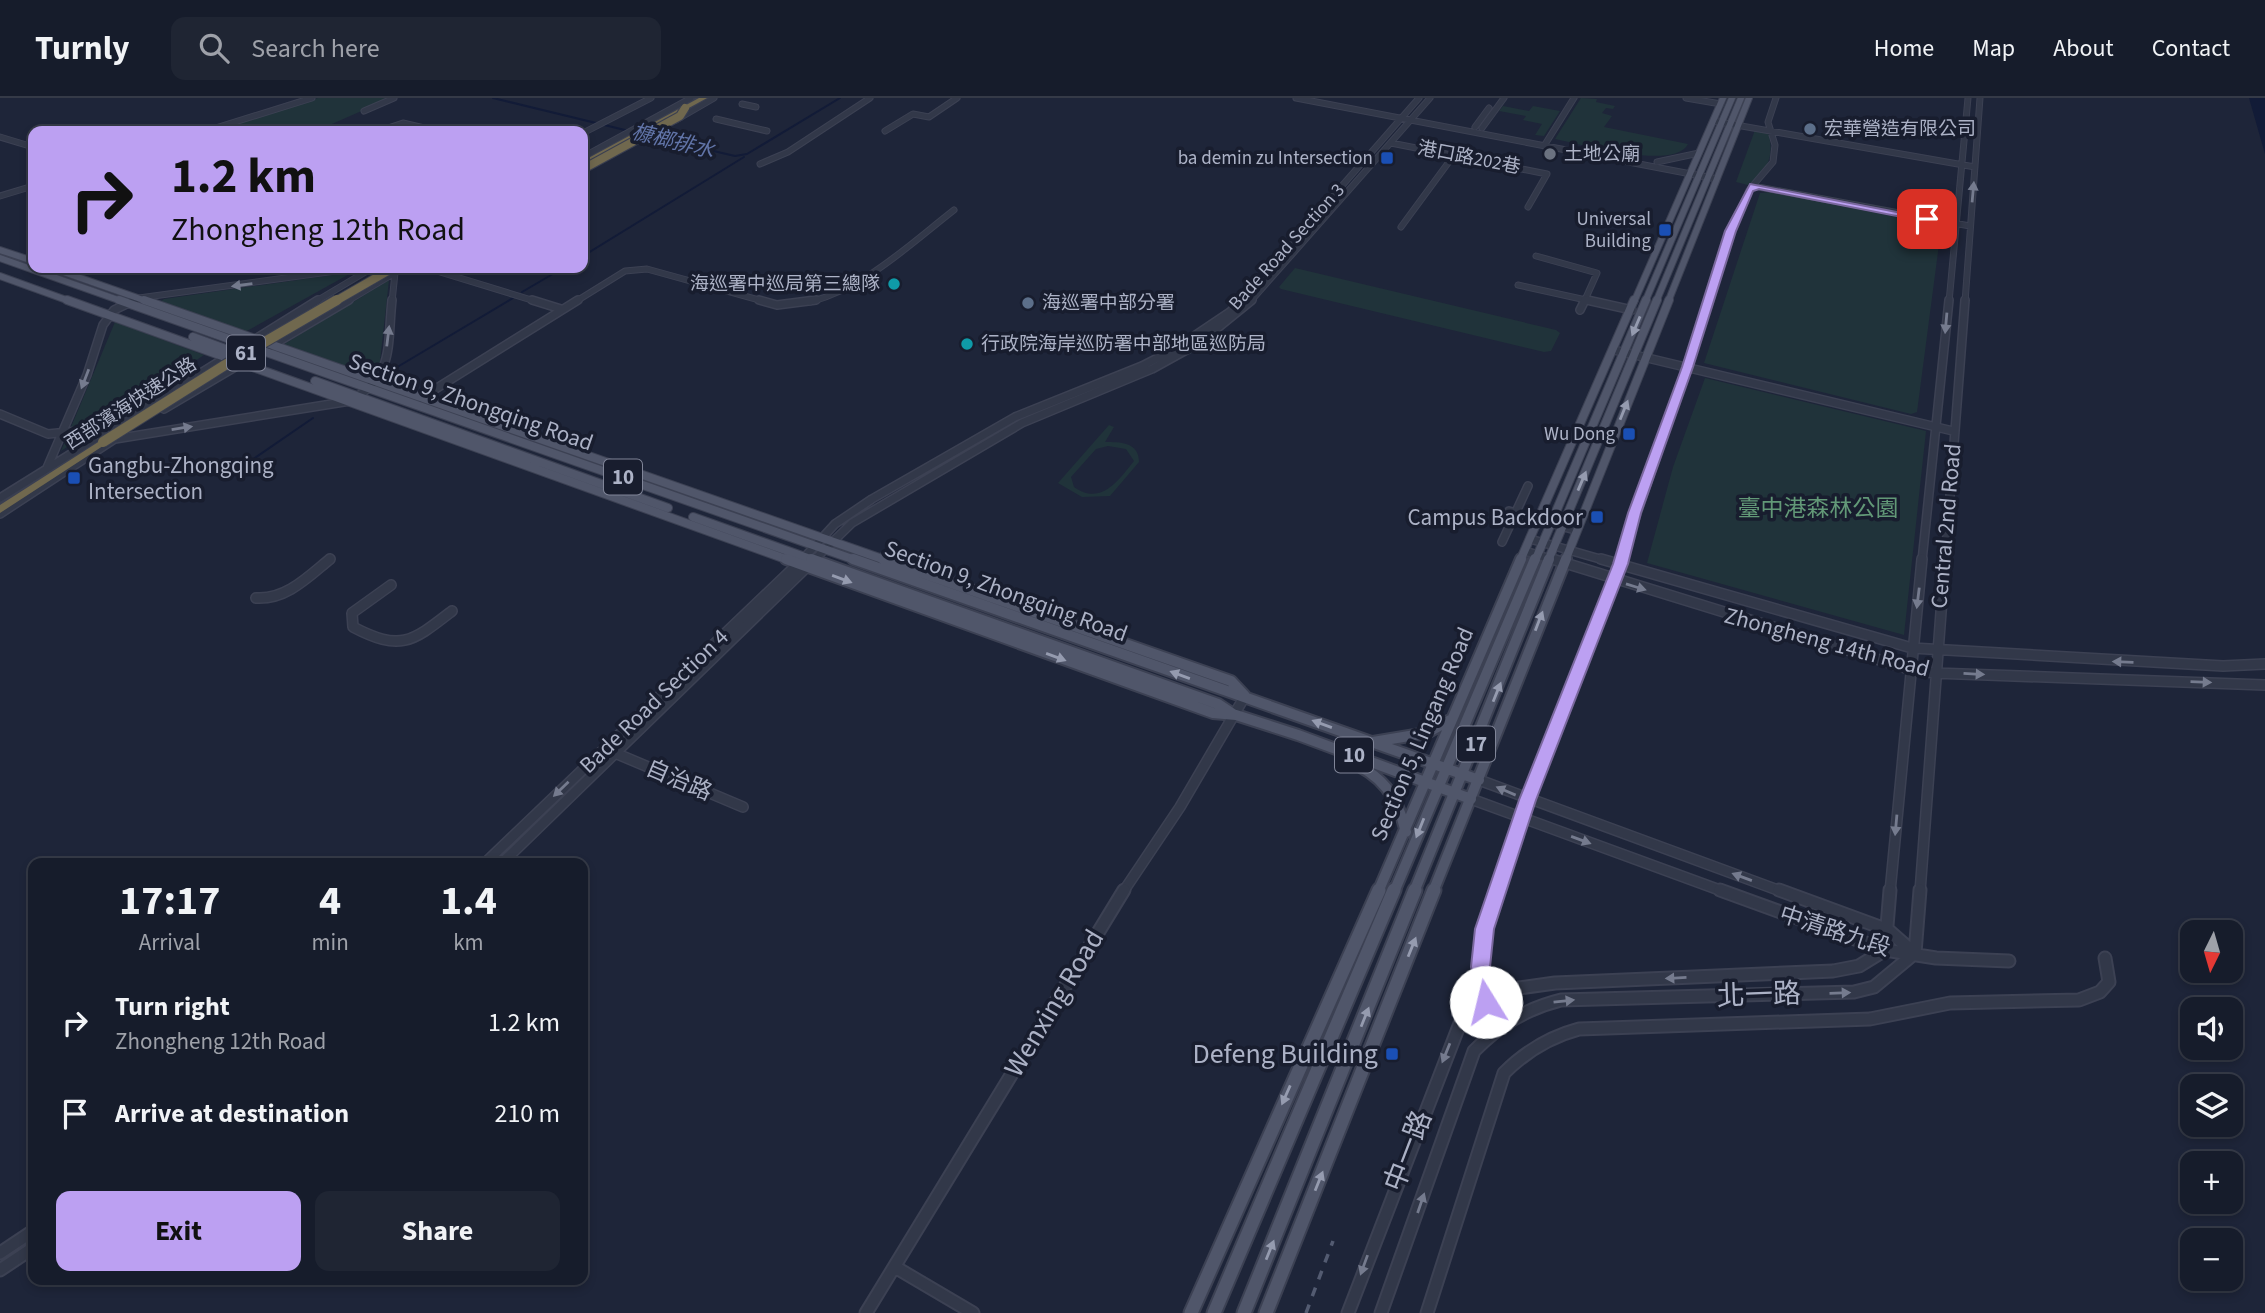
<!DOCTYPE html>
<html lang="en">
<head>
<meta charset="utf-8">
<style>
  body { margin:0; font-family:"Source Sans 3","Noto Sans TC",sans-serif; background:#1f2533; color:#f1f3f6; height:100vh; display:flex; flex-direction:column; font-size:26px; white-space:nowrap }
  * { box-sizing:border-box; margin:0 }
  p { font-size:23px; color:#9ea1a9 }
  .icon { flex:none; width:38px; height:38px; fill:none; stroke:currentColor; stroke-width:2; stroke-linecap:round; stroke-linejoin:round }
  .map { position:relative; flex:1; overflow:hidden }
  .side { position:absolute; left:28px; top:760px; width:560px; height:427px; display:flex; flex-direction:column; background:#161c2b; border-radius:14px; box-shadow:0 4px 10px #0003,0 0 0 2px #353a47 }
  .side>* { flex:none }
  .top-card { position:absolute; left:28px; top:28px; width:560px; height:147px; border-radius:14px; box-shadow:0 4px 10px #0003,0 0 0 2px #353a47; background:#bca0f2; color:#111; overflow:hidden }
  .needle { width:46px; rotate:185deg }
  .controls { position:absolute; left:2180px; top:822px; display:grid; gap:14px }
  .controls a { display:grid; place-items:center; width:63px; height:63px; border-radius:14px; background:#161c2b; box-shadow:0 4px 10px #0003,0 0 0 2px #353a47; font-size:35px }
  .pin { position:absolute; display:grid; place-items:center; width:60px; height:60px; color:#fff; margin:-30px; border-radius:14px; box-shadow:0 4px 10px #0006 }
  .me { position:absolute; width:77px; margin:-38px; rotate:351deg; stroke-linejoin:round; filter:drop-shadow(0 0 5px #0008) }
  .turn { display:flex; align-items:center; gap:24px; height:147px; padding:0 28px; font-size:32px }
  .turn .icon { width:91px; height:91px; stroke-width:2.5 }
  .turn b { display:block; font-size:49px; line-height:60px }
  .eta { display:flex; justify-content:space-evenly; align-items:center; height:119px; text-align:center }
  .eta b { font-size:42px; font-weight:700; line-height:49px }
  .button { display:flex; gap:14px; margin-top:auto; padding:14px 28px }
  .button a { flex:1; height:80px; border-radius:14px; background:#bca0f2; color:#111; font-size:28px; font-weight:700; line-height:80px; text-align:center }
  .button a+a { background:#1f2533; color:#f1f3f6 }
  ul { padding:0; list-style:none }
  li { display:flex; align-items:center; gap:21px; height:91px; padding:0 28px }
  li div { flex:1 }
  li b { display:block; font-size:26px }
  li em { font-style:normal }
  header { display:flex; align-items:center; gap:42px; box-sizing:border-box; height:98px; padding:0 35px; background:#161c2b; border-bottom:2px solid #353a47 }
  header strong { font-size:33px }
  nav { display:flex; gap:38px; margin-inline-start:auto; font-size:24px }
  .search { width:490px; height:63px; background:#1f2533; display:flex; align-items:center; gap:18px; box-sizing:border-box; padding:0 24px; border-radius:14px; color:#9ea1a9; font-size:26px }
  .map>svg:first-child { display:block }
</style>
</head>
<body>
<header>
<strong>Turnly</strong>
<div class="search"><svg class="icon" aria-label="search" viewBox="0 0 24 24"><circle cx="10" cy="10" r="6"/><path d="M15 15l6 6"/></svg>Search here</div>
<nav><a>Home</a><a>Map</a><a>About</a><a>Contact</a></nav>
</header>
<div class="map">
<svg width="2265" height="1215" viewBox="0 0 2265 1215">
  <rect width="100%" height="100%" fill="#1e2539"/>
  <path fill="#20333a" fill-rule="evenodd" d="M318,0H391L316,33H243L227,29Z
    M1581,0L1597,1L1596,4L1615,8L1613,11L1606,10L1602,15L1612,18L1604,29L1688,46C1675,73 1581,46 1555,41Z
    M1503,8L1529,13L1533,8L1560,13L1544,38L1535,37L1542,26L1523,22L1526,18L1499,13Z
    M1755,32L1768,34C1775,58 1768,73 1748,87L1736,84Z
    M1772,94L1936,127L1941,131L1917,314L1911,316L1704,265L1760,95Z
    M1295,170L1556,232L1560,235L1551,253L1544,254L1281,191L1279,189Z
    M353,174L245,234L161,203L164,201Z
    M389,182L378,281L281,248Z
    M115,224L204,257L61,353Z
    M1705,280L1926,333L1904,537L1647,465L1673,369Z
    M1109,327L1114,329L1105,344C1120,344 1139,344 1139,364L1110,398L1082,399L1058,385ZM1108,348L1126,351L1134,363C1118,383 1101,408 1074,389L1071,379L1096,351Z"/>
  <path fill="#121b37" d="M2249,0H2265V56Z"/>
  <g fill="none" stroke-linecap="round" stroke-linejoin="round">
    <path stroke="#121b37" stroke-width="2" d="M493,0L629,33
      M649,38L735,58L747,56L840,0
      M583,158L744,59
      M522,194L563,170
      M399,268L513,200
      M230,377L313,320"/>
    <g stroke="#3c4153" stroke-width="7">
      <path id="minor-far3" d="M1296,0L1717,81
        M1686,0L1721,6
        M742,6L756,9
        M364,13L394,0
        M716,21L767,33
        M676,22L714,0
        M1713,23L1975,69
        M1475,29L1489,10
        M1482,30L1504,0
        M206,33L312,0
        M379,33L403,25L437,33
        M885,33L913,16L929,19L957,0
        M583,35L651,0
        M0,39L33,49
        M1391,45L1547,76L1528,109
        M1544,48L1574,0
        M583,59L691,0
        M1657,64L1699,55
        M760,66L788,54L870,0
        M1753,88L1970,128
        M0,98L33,88
        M1401,129L1454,57
        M1536,158L1597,175L1584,204
        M427,170L538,204
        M1518,187L1595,204
        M131,204L139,200L358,170
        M315,204L372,170
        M346,204L403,170
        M392,204L395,175
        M575,204L625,173L647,171L766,204
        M810,204C866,189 909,147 954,112
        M1240,204L1419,0
        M1250,204L1430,0
        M1708,204L1731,133L1749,92L1773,64L1775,47L1768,24L1776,0
        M1949,204L1968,0
        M1965,204L1980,0"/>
    </g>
    <g stroke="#3c4153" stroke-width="10">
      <path id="minor-far2" d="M532,202L561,211
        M759,202L777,207L816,202
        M1587,202L1632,212
        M1580,212L1585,202
        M1614,252L1953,333
        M421,300L578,202
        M164,311L349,202
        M0,316L48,336L78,333L115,341L350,303C395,278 387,248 392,202
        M47,370L87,277L103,227L114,212L135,202
        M0,400L318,202
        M1509,413L1575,432
        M0,416L113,342
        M1530,441L1607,463
        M1502,444L1528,388
        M1525,453L1557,463
        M328,463L330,461
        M801,463L835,426L872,401L1015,319L1142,268L1175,251L1230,214L1242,202
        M813,463L852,425L1022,325L1152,271L1199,245L1252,202
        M1621,463L1709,202
        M1922,463L1949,202
        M1945,463L1965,202"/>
    </g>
    <g stroke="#3c4153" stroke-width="12">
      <path id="minor-far1" d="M1552,461L1909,571L1934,575L2265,587
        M1601,461L1912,550L2223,568L2265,566
        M391,487L352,515L353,529C401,554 412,544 452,513
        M256,500C286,502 308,479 330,461
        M615,655L743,709
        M1479,682L1783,794
        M1471,701L1725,794
        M485,765L803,461
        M502,765L815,461
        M1123,794L1180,709L1245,598
        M1496,794L1527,702L1621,461
        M1890,794L1922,461
        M1920,794L1945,461"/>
    </g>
    <g stroke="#3c4153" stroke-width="15">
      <path id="minor" d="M1497,792C1480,842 1470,879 1500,926
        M1720,792L1885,852L1936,860L2009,863
        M1779,792L1888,832L1913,854
        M1915,855L1920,792
        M0,1155L33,1133
        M895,1169L973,1215
        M0,1172L33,1150
        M866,1215L1124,792
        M1348,1215L1464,915L1519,890L1555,885L1833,873L1859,868L1885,852L1890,792
        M1381,1215L1474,953C1500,927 1525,911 1561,902L1854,894L1874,889L1915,855
        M1427,1215L1504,975C1526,953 1549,939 1579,931L1870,921L1950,905L2079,902L2100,894L2109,884L2105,860"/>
    </g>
    <g stroke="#3c4153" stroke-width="8">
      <path id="major-far3" d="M0,152L33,163
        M0,160L124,204
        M52,170L149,204
        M0,178L72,204
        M1634,204L1723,0
        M1645,204L1732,0
        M1656,204L1741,0
        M1668,204L1749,0"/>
    </g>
    <g stroke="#3c4153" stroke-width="10">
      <path id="major-far2" d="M67,202L791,463
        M119,202L858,463
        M144,202L888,463
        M193,239L250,260
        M315,283L668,410
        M693,419L816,463
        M1520,463L1634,202
        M1535,463L1646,202
        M1548,463L1657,202
        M1565,463L1669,202"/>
    </g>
    <g stroke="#3c4153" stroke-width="14">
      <path id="major-far1" d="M786,461L1213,615L1236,617L1298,637L1471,701
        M811,461L1218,606L1233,616
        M853,461L1479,682
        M883,461L1231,583L1245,598
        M1373,644L1427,635L1450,622
        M1347,662C1382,677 1397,697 1406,734
        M1378,794L1521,461
        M1394,794L1535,461
        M1414,794L1549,461
        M1433,794L1566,461"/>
    </g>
    <g stroke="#3c4153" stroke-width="17">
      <path id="major" d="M1191,1215L1379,792
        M1214,1215L1394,792
        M1244,1215L1415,792
        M1266,1215L1434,792"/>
    </g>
    <g stroke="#3a3f51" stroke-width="4">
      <path id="highway" d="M699,0H707L583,68V63Z
        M103,341L106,342V346L0,415V407Z"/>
    </g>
    <use href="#minor-far3" stroke="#323849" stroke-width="5"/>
    <use href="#minor-far2" stroke="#323849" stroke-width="7"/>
    <use href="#minor-far1" stroke="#323849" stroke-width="9"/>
    <use href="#minor" stroke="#323849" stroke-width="11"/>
    <use href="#major-far3" stroke="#50566a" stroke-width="6"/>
    <use href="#major-far2" stroke="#50566a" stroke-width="8"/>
    <use href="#major-far1" stroke="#50566a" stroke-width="10"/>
    <use href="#major" stroke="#50566a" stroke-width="13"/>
    <use href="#highway" fill="#70684e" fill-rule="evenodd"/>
    <path stroke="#535b71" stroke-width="3.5" stroke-dasharray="9 9" stroke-linecap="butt" d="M1306,1215L1333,1143"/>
    <g stroke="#3a3f51" stroke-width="10" stroke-linecap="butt">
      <path id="highway-bridge-far1" d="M583,71L680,18L685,10
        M334,204L393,170"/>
    </g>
    <g stroke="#3a3f51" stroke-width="12" stroke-linecap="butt">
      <path id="highway-bridge" d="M103,344L225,267L337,202"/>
    </g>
    <use href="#highway-bridge-far1" stroke="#70684e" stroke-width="8"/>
    <use href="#highway-bridge" stroke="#70684e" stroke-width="10"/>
  </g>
  <defs><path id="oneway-solid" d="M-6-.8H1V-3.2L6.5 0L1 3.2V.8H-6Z" transform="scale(1.75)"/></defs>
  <g fill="#757b8e">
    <use href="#oneway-solid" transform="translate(1973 94) rotate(-85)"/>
    <use href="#oneway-solid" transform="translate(242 187) rotate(172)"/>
    <use href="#oneway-solid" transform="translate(1946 225) rotate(95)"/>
    <use href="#oneway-solid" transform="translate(388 238) rotate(-83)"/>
    <use href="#oneway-solid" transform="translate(85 281) rotate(111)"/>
    <use href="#oneway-solid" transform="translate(182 330) rotate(-9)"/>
    <use href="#oneway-solid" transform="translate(1636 489) rotate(17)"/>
    <use href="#oneway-solid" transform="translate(1918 500) rotate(97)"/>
    <use href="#oneway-solid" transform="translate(2123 564) rotate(-178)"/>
    <use href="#oneway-solid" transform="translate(1974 576) rotate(3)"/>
    <use href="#oneway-solid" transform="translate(2201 584) rotate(2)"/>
    <use href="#oneway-solid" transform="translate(561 691) rotate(136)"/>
    <use href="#oneway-solid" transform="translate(1506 693) rotate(-157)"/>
    <use href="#oneway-solid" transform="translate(1896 727) rotate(95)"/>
    <use href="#oneway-solid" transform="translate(1581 742) rotate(20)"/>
    <use href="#oneway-solid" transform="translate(1742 779) rotate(-160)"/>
    <use href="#oneway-solid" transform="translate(1676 880) rotate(177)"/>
    <use href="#oneway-solid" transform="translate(1840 895) rotate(-2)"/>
    <use href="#oneway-solid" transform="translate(1564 903) rotate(-6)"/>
    <use href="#oneway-solid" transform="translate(1446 955) rotate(112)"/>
    <use href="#oneway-solid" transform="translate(1421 1105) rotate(-71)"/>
    <use href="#oneway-solid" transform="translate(1364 1167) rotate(110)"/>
  </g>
  <g fill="#959baf">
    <use href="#oneway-solid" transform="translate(1636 228) rotate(113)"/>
    <use href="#oneway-solid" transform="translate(1624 312) rotate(-68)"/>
    <use href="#oneway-solid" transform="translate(1582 383) rotate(-67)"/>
    <use href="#oneway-solid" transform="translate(842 481) rotate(20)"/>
    <use href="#oneway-solid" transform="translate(1539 523) rotate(-69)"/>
    <use href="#oneway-solid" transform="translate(1056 559) rotate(20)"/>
    <use href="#oneway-solid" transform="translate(1180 577) rotate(-160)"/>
    <use href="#oneway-solid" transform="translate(1497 594) rotate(-68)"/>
    <use href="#oneway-solid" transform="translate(1322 626) rotate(-160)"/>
    <use href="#oneway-solid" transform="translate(1420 730) rotate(112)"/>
    <use href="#oneway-solid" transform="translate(1412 849) rotate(-68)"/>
    <use href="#oneway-solid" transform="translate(1365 919) rotate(-68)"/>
    <use href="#oneway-solid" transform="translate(1286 997) rotate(114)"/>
    <use href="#oneway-solid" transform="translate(1319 1083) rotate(-68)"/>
    <use href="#oneway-solid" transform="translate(1270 1152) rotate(-68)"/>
  </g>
  <path fill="#bca0f2" stroke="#7a689d" stroke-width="2" d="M1750,86L1933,121L1927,124L1759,91L1753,93L1736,133L1693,269L1641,415L1628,466L1536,702L1494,831L1490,869L1496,904L1493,910L1486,913L1480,910L1471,869L1475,831L1519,702L1613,466L1628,415L1682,269L1725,133Z"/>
  <g fill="#5c6f8a" stroke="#181d2e" stroke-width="2.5">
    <circle cx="1810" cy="31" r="7"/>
    <circle cx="1028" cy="205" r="7"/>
  </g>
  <circle fill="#6b7280" stroke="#181d2e" stroke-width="2.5" cx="1550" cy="56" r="7"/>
  <g fill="#1a4fb4" stroke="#181d2e" stroke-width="2.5">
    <rect x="1380" y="53" width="14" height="14" rx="3.5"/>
    <rect x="1658" y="125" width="14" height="14" rx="3.5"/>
    <rect x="1622" y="329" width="14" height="14" rx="3.5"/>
    <rect x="67" y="373" width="14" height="14" rx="3.5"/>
    <rect x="1590" y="412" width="14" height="14" rx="3.5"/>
    <rect x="1385" y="949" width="14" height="14" rx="3.5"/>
  </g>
  <g fill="#0f9aa8" stroke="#181d2e" stroke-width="2.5">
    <circle cx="894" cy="186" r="7"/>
    <circle cx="967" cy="246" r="7"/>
  </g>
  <g text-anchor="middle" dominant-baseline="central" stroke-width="7" stroke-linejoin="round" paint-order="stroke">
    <g font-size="19" fill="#acb2c6" stroke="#181d2e" text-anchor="start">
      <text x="1824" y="31">宏華營造有限公司</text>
      <text x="1564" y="56">土地公廟</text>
      <text x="1373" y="60" text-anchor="end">ba demin zu Intersection</text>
      <text x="1651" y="121" text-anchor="end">Universal<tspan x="1651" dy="22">Building</tspan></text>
      <text x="880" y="186" text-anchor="end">海巡署中巡局第三總隊</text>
      <text x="1042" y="205">海巡署中部分署</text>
      <text x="981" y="246">行政院海岸巡防署中部地區巡防局</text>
      <text x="1615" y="336" text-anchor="end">Wu Dong</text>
    </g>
    <g font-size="19" fill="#acb2c6" stroke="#181d2e">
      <text transform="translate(1469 60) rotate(11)">港口路202巷</text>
      <text transform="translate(1287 149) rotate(-48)">Bade Road Section 3</text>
      <text transform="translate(131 306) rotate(-33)">西部濱海快速公路</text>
    </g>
    <g font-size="21" font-style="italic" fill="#6275a9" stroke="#181d2e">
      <text transform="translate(673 43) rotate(14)">槺榔排水</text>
    </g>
    <g fill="#181d2e" stroke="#808598" stroke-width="2">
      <rect x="227" y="237.5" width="38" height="35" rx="5"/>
      <rect x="604" y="361.5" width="38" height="35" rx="5"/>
      <rect x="1457" y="628.5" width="38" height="35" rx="5"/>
      <rect x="1335" y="639.5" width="38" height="35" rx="5"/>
    </g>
    <g font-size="21" font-weight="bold" fill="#acb2c6">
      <text x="246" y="255">61</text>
      <text x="623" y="379">10</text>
      <text x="1476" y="646">17</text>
      <text x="1354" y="657">10</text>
    </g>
    <g font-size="23" fill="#acb2c6" stroke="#181d2e">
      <text transform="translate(471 304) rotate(19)">Section 9, Zhongqing Road</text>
      <text transform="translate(1946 428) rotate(-85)">Central 2nd Road</text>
      <text transform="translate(1006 493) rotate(20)">Section 9, Zhongqing Road</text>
      <text transform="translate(1827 544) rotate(15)">Zhongheng 14th Road</text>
      <text transform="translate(654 603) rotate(-44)">Bade Road Section 4</text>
      <text transform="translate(1422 636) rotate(-67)">Section 5, Lingang Road</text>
      <text transform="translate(679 682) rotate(23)">自治路</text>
      <text transform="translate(1835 833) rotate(18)">中清路九段</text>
    </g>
    <g font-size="23" fill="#acb2c6" stroke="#181d2e" text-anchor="start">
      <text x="88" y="367">Gangbu-Zhongqing<tspan x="88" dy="26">Intersection</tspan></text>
      <text x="1583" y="419" text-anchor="end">Campus Backdoor</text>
    </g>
    <g font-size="23" fill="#629877" stroke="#181d2e">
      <text x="1818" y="410">臺中港森林公園</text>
    </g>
    <g font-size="28" fill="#acb2c6" stroke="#181d2e">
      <text transform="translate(1759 897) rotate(-2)">北一路</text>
      <text transform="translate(1054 905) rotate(-59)">Wenxing Road</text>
      <text transform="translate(1408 1053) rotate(-69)">中一路</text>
    </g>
    <g font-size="28" fill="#acb2c6" stroke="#181d2e" text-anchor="end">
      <text x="1378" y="956">Defeng Building</text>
    </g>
  </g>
</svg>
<div class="controls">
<a><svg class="needle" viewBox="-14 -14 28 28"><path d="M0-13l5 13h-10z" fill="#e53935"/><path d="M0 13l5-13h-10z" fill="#9ea1a9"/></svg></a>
<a><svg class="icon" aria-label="sound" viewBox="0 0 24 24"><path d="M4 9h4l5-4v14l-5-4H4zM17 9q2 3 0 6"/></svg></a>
<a><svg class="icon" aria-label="layers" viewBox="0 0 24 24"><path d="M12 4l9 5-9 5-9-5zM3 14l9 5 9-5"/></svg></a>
<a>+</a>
<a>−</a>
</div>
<div class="pin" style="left:1927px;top:121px;background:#d93025"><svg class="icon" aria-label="arrive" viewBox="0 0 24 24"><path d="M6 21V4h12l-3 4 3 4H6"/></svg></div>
<svg class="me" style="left:1486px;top:904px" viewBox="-20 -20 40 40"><circle r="19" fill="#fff"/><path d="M0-13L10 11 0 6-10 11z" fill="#bca0f2"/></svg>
<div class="top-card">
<div class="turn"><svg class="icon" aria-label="right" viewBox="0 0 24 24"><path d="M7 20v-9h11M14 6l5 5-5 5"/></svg><div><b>1.2 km</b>Zhongheng 12th Road</div></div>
</div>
<section class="side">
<div class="eta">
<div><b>17:17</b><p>Arrival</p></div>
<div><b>4</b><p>min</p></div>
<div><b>1.4</b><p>km</p></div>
</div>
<ul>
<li><svg class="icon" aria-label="right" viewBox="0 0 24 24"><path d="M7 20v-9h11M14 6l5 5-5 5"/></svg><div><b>Turn right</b><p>Zhongheng 12th Road</p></div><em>1.2 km</em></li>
<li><svg class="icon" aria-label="arrive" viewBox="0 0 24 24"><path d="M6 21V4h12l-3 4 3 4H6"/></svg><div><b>Arrive at destination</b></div><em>210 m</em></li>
</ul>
<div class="button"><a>Exit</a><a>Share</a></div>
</section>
</div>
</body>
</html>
